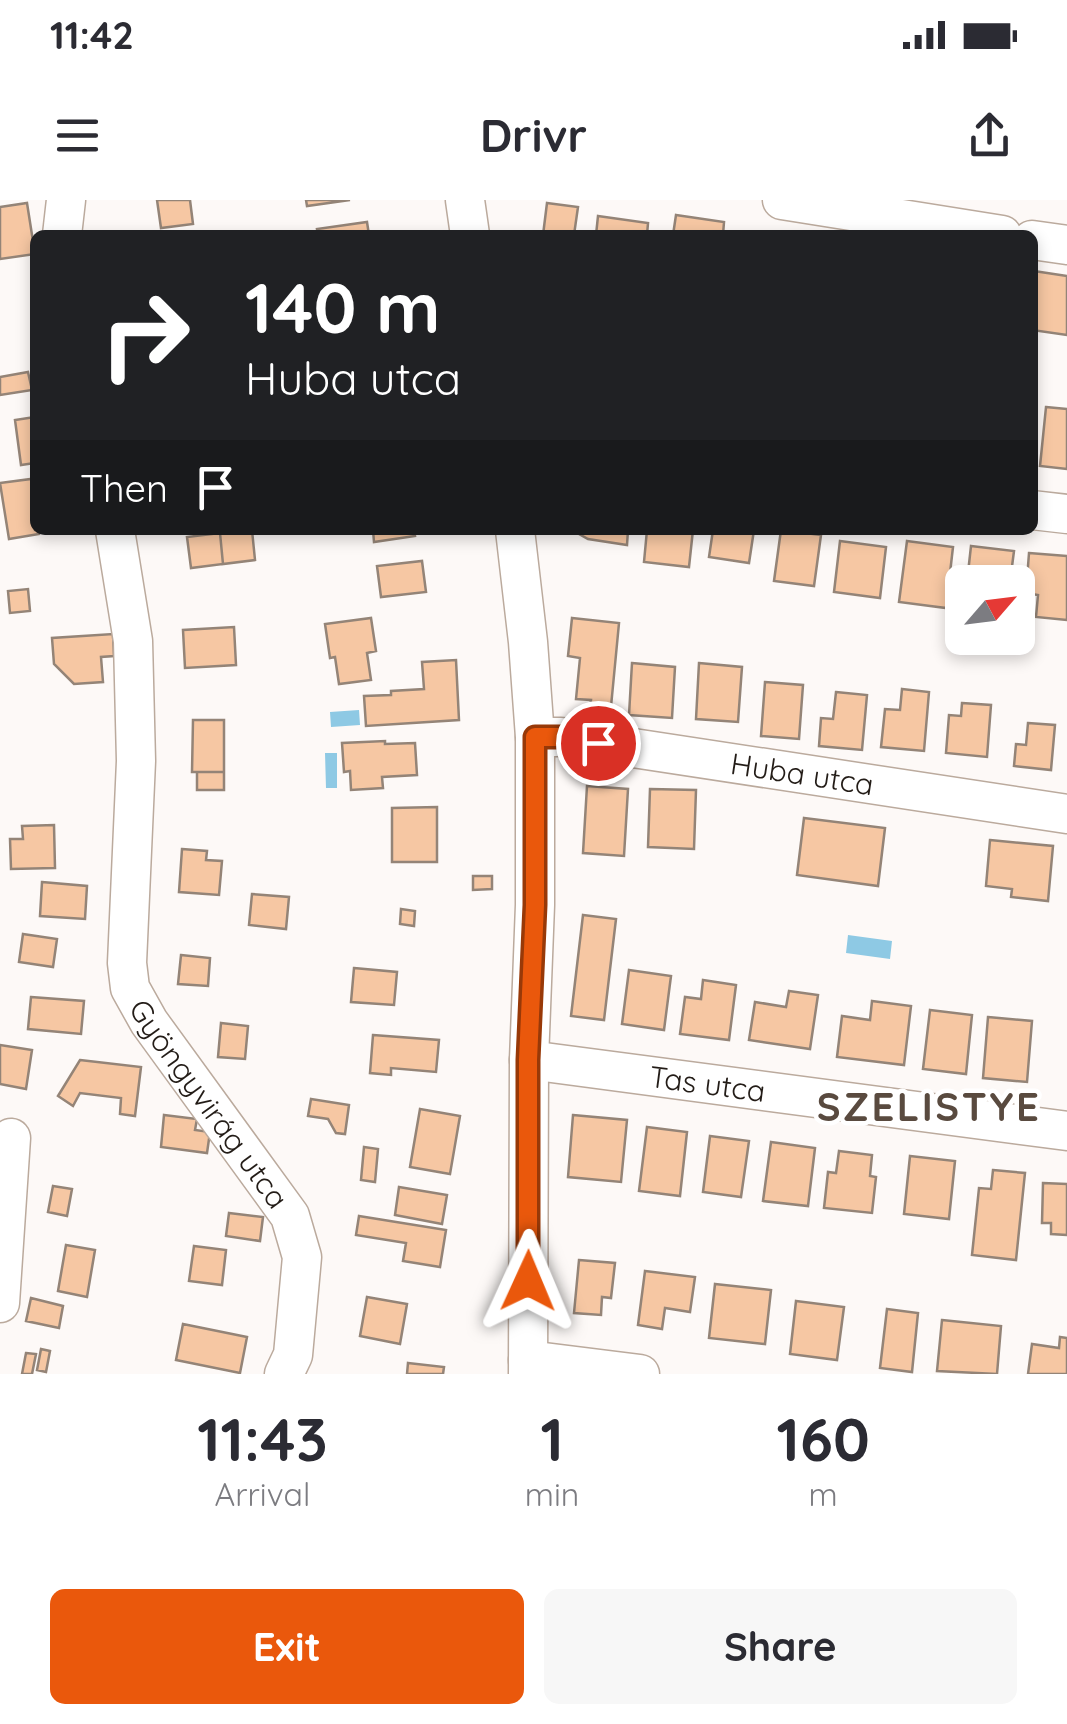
<!DOCTYPE html>
<html lang="en">
<head>
<meta charset="utf-8">
<style>
  body { margin:0; font-family:Quicksand,sans-serif; background:#f7f7f7; color:#2b2b33; height:100vh; display:flex; flex-direction:column; font-size:38px; white-space:nowrap }
  * { box-sizing:border-box; margin:0 }
  p { font-size:32px; color:#7c7c81 }
  .icon { flex:none; width:55px; height:55px; fill:none; stroke:currentColor; stroke-width:2; stroke-linecap:round; stroke-linejoin:round }
  .map { position:relative; height:1174px; overflow:hidden }
  .details { display:flex; flex-direction:column; background:#fff; flex:1 }
  .details>* { flex:none }
  .guide { position:absolute; left:30px; top:30px; width:1008px; height:305px; border-radius:15px; box-shadow:0 5px 15px #0003; background:#202124; color:#fff; overflow:hidden }
  .needle { width:65px; rotate:62deg }
  .buttons { position:absolute; left:945px; top:365px; display:grid; gap:20px }
  .buttons a { display:grid; place-items:center; width:90px; height:90px; border-radius:15px; background:#fff; box-shadow:0 5px 15px #0003; font-size:50px }
  .pin { position:absolute; display:grid; place-items:center; width:85px; height:85px; color:#fff; margin:-42px; border:5px solid #fff; border-radius:50%; box-shadow:0 2px 10px #0007 }
  .me { position:absolute; width:110px; margin:-55px; rotate:1deg; stroke-linejoin:round; filter:drop-shadow(0 0 8px #0008) }
  .turn { display:flex; align-items:center; gap:35px; height:210px; padding:0 50px; font-size:45px }
  .turn .icon { width:130px; height:130px; stroke-width:2.5 }
  .turn b { display:block; font-size:70px; line-height:85px }
  .then { display:flex; align-items:center; height:95px; padding:0 50px; background:#0003; gap:20px; font-size:38px }
  .eta { display:flex; justify-content:space-evenly; align-items:center; height:170px; text-align:center }
  .eta b { font-size:60px; font-weight:700; line-height:70px }
  .primary-button { display:flex; gap:20px; margin-top:auto; padding:20px 50px }
  .primary-button a { flex:1; height:115px; border-radius:15px; background:#ea580c; color:#fff; font-size:40px; font-weight:700; line-height:115px; text-align:center }
  .primary-button a+a { background:#f7f7f7; color:#2b2b33 }
  .status { display:flex; justify-content:space-between; align-items:center; height:70px; padding:0 50px; background:#fff; direction:ltr }
  .status svg { height:28px; fill:currentColor }
  header { display:flex; justify-content:space-between; align-items:center; height:130px; padding:0 50px; background:#fff; font-size:45px; font-weight:700 }
  .map>svg:first-child { display:block }
</style>
</head>
<body>
<div class="status"><b>11:42</b><svg viewBox="0 0 49 12"><path d="M0 12V9h3v3zM5 12V6h3v6zM10 12V3h3v9zM15 12V0h3v12zM26 1h20v11H26zM47 4h2v5h-2z"/></svg></div>
<header><svg class="icon" aria-label="menu" viewBox="0 0 24 24"><path d="M4 6h16M4 12h16M4 18h16"/></svg>Drivr<svg class="icon" aria-label="share" viewBox="0 0 24 24"><path d="M12 15V3M7 8l5-5 5 5M5 13v7h14v-7"/></svg></header>
<div class="map">
<svg width="1067" height="1174" viewBox="0 0 1067 1174">
  <rect width="100%" height="100%" fill="#fdf9f7"/>
  <path fill="#8ec9e4" d="M359,510L360,525L331,527L330,512Z
    M325,553H337V588H326Z
    M848,735L892,741L890,759L846,753Z"/>
  <path fill="#f6c7a3" stroke="#948477" stroke-width="2.5" d="M157,0H190L193,24L161,28Z
    M306,0H350L307,6Z
    M27,3L35,54L0,59V7Z
    M547,3L578,7L574,35H543Z
    M676,15L724,22L723,35H673Z
    M598,16L648,23L647,35H596Z
    M367,22L369,35H318L317,29Z
    M1034,71L1067,76V135L1032,130Z
    M28,172L32,190L0,195V177Z
    M1046,207L1067,209V269L1040,266Z
    M35,217V263L21,265L15,220Z
    M31,279L33,291L35,290V330H39V334L9,339L0,283Z
    M252,330L255,360L223,364L220,333Z
    M373,330H414L415,336L374,342Z
    M572,330H628L627,345L588,339Z
    M647,330H693L689,367L644,362Z
    M713,330H754L749,363L709,357Z
    M781,330L821,335L814,386L774,381Z
    M220,333L223,364L191,368L187,337Z
    M840,341L886,347L880,398L834,392Z
    M907,341L953,347L946,408L899,402Z
    M971,346L1014,351L1010,382H967Z
    M1029,353L1067,356V420L1036,417L1038,395L1026,393Z
    M422,361L426,392L381,397L377,366Z
    M28,389L30,411L10,413L8,391Z
    M371,418L376,451L367,453L371,480L339,484L335,457L330,458L325,424Z
    M572,418L619,423L610,517L589,515L591,500L576,499L580,458L568,456Z
    M234,427L236,465L185,468L183,430Z
    M113,434L114,456L101,457L103,482L74,484L54,464L52,438Z
    M456,460L459,520L366,526L364,496L391,495V491L424,489L422,462Z
    M632,463L675,467L672,518L629,515Z
    M699,463L742,467L738,522L696,519Z
    M765,482L803,485L799,539L761,536Z
    M902,489L929,492L924,551L881,547L885,509L900,510Z
    M836,492L867,495L862,550L819,546L821,518L833,519Z
    M962,503L991,505L987,557L946,553L949,515L961,516Z
    M193,520H224V572H192Z
    M1028,523L1055,525L1051,570L1014,566L1016,544L1026,545Z
    M385,541V544L415,543L417,575L382,577L383,588L351,590L350,571L344,572L342,543Z
    M197,572H224V590H197Z
    M587,586L628,589L624,656L583,653Z
    M650,589L696,590L694,649L648,647Z
    M437,607V662H392V608Z
    M804,618L885,628L878,686L797,675Z
    M54,625L55,668L11,669L10,639H23L22,626Z
    M990,640L1053,646L1048,701L1011,697L1012,689L986,686Z
    M182,649L207,651L206,660L222,661L219,695L179,692Z
    M473,676H492V689L473,690Z
    M42,682L87,686L85,719L40,716Z
    M252,694L289,697L286,729L249,725Z
    M401,709L415,711L414,726L400,724Z
    M583,715L616,719L604,820L571,816Z
    M23,734L57,739L53,767L19,762Z
    M181,755L210,758L208,786L178,784Z
    M354,768L397,772L394,805L351,802Z
    M629,770L671,776L664,830L622,824Z
    M703,780L736,785L729,840L680,834L685,797L701,799Z
    M789,791L818,795L810,849L749,840L755,802L786,807Z
    M31,797L84,801L81,834L28,829Z
    M872,801L911,806L904,865L837,857L842,816L870,820Z
    M930,810L972,815L966,874L923,869Z
    M988,817L1032,821L1027,882L983,878Z
    M221,823L248,826L245,859L218,857Z
    M373,835L439,840L436,872L391,868V875L370,873Z
    M0,845L32,850L26,889L0,884Z
    M80,860L141,867L135,916L120,914L121,898L80,893L73,906L58,896Z
    M311,899L349,905L345,934L336,933L328,919L308,916Z
    M420,909L460,916L450,974L410,967Z
    M164,915L197,919L195,930L210,932L207,953L161,947Z
    M573,915L627,920L621,982L568,977Z
    M647,927L687,932L680,996L639,991Z
    M710,936L749,941L741,997L703,992Z
    M771,942L815,948L808,1006L763,1001Z
    M364,947L378,949L375,982L361,980Z
    M839,951L872,955L870,976L876,977L872,1013L824,1008L828,972L836,973Z
    M910,956L955,961L949,1019L904,1014Z
    M993,970L1025,973L1016,1060L972,1055L979,988L991,989Z
    M1043,983L1067,984V1035L1051,1034V1023H1042Z
    M53,986L72,989L67,1016L48,1012Z
    M399,987L447,995L442,1024L395,1015Z
    M229,1013L263,1017L260,1041L226,1036Z
    M359,1016L446,1030L440,1067L403,1061L406,1043L356,1035Z
    M66,1045L95,1050L87,1097L58,1091Z
    M194,1046L226,1050L222,1085L189,1081Z
    M579,1060L615,1063L611,1098L602,1097L601,1115L574,1113Z
    M645,1071L695,1077L690,1112L665,1108L662,1129L638,1125Z
    M715,1084L771,1090L765,1144L709,1138Z
    M367,1097L407,1104L400,1144L360,1136Z
    M31,1098L63,1106L59,1128L26,1121Z
    M796,1101L844,1107L837,1160L790,1154Z
    M887,1109L918,1113L912,1172L880,1168Z
    M942,1120L1001,1126L997,1174L937,1171Z
    M183,1124L247,1137L240,1173L176,1160Z
    M1060,1137L1067,1138V1174H1028L1032,1144L1059,1148Z
    M41,1149L50,1151L46,1172L37,1170Z
    M26,1153L36,1154L32,1174H22Z
    M408,1163L444,1167L443,1174H407Z"/>
  <g fill="none" stroke-linecap="round" stroke-linejoin="round">
    <g stroke="#bbaa9d" stroke-width="41">
      <g id="minor">
        <path d="M465,0L470,35"/>
        <path d="M782,0L1002,35"/>
        <path d="M62,35L66,0"/>
        <path d="M1032,40L1067,45"/>
        <path d="M1032,310L1067,314"/>
        <path id="s1" d="M115,330L133,441L136,561L127,763L130,788L149,822L290,1016L302,1057L293,1155L284,1174"/>
        <path d="M515,330L528,442L535,537V705L529,860L528,1174"/>
        <path id="s2" d="M535,537H561L1067,614"/>
        <path id="s3" d="M529,860L1067,931"/>
        <path d="M0,1103L11,938"/>
        <path d="M528,1160L640,1174"/>
      </g>
    </g>
    <use href="#minor" stroke="#fff" stroke-width="38"/>
  </g>
  <g fill="none" stroke-linecap="round" stroke-linejoin="round">
    <g stroke="#983908" stroke-width="25">
      <path id="route" d="M528,1081V860L535,705V537H560L598,543"/>
    </g>
    <use href="#route" stroke="#ea580c" stroke-width="18"/>
  </g>
  <g text-anchor="middle" dominant-baseline="central" stroke-width="9" stroke-linejoin="round" paint-order="stroke">
    <g font-size="30" fill="#231c17" stroke="#fff">
      <text stroke="none"><textPath href="#s2" startOffset="270">Huba utca</textPath></text>
      <text stroke="none"><textPath href="#s3" startOffset="180">Tas utca</textPath></text>
      <text stroke="none"><textPath href="#s1" startOffset="600">Gyöngyvirág utca</textPath></text>
    </g>
    <g font-size="40" font-weight="bold" letter-spacing="2.5" fill="#594a3f" stroke="#fff">
      <text x="929" y="906">SZELISTYE</text>
    </g>
  </g>
</svg>
<div class="buttons">
<a><svg class="needle" viewBox="-14 -14 28 28"><path d="M0-13l5 13h-10z" fill="#e53935"/><path d="M0 13l5-13h-10z" fill="#7c7c81"/></svg></a>
</div>
<div class="pin" style="left:598px;top:543px;background:#d93025"><svg class="icon" aria-label="arrive" viewBox="0 0 24 24"><path d="M6 21V4h12l-3 4 3 4H6"/></svg></div>
<svg class="me" style="left:528px;top:1081px" viewBox="-20 -20 40 40"><path d="M0-17L14 15 0 8-14 15z" fill="#ea580c" stroke="#fff" stroke-width="4"/></svg>
<div class="guide">
<div class="turn"><svg class="icon" aria-label="right" viewBox="0 0 24 24"><path d="M7 20v-9h11M14 6l5 5-5 5"/></svg><div><b>140 m</b>Huba utca</div></div>
<div class="then">Then<svg class="icon" aria-label="arrive" viewBox="0 0 24 24"><path d="M6 21V4h12l-3 4 3 4H6"/></svg></div>
</div>
</div>
<section class="details">
<div class="eta">
<div><b>11:43</b><p>Arrival</p></div>
<div><b>1</b><p>min</p></div>
<div><b>160</b><p>m</p></div>
</div>
<div class="primary-button"><a>Exit</a><a>Share</a></div>
</section>
</body>
</html>
